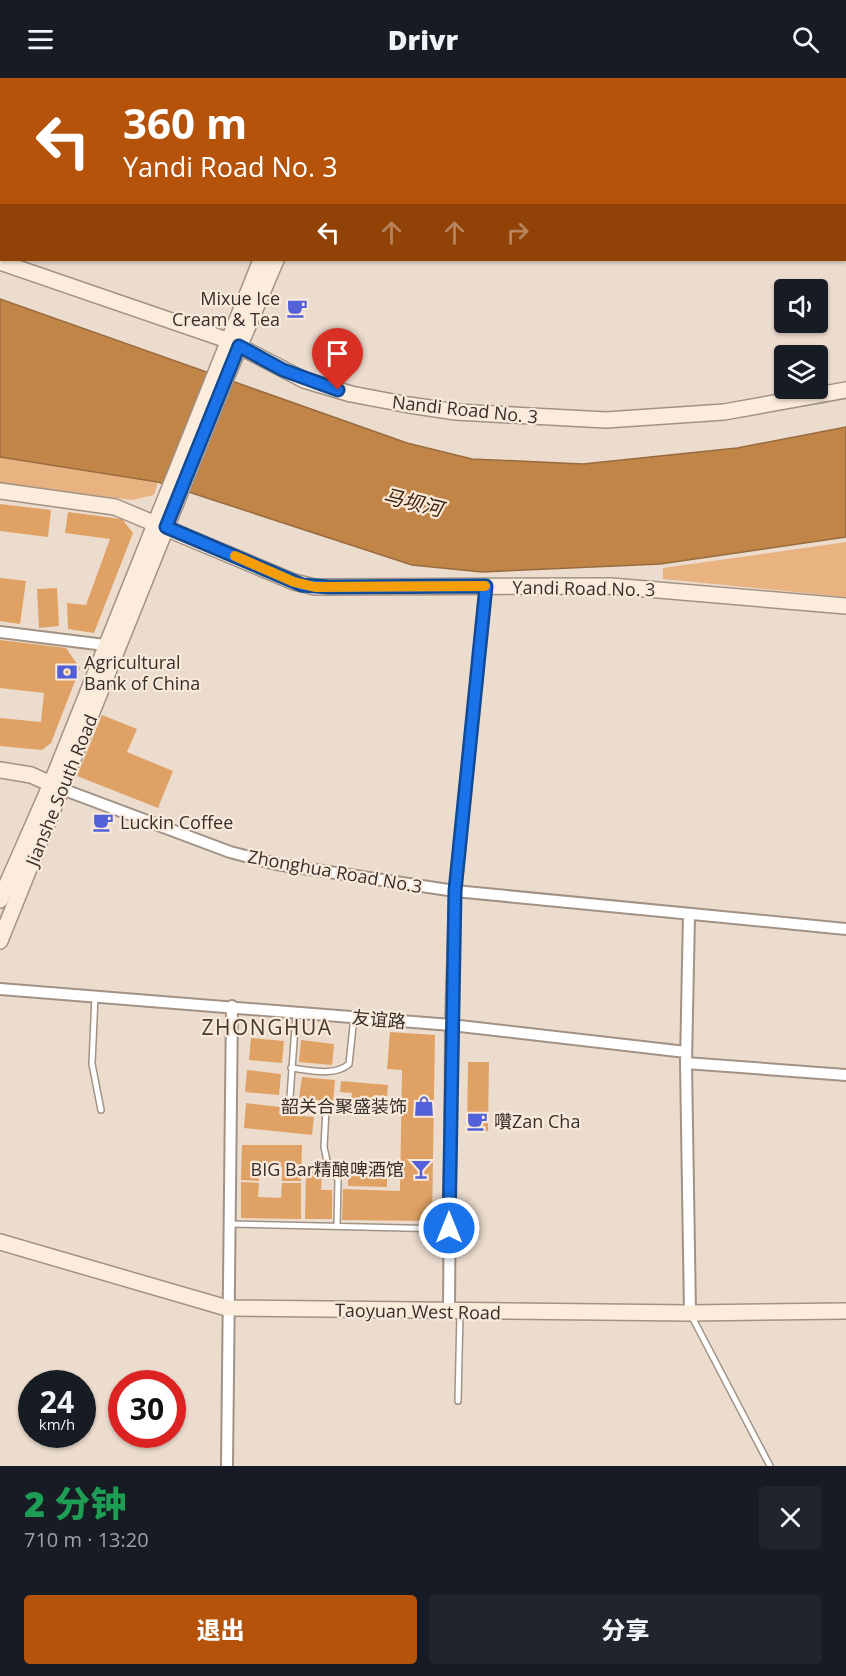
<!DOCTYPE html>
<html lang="zh">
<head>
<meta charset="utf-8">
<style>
  body { margin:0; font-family:"Open Sans","Noto Sans SC",sans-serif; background:#20242c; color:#f1f3f6; height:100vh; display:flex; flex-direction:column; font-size:22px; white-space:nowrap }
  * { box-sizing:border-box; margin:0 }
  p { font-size:20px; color:#9ea1a6 }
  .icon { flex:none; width:33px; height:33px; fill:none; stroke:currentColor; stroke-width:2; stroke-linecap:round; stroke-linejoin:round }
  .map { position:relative; height:1388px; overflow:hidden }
  .side { display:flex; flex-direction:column; background:#171b24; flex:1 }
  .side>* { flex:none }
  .top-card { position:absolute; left:0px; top:0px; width:846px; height:183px; box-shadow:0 2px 4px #0004; background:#b45309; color:#fff; overflow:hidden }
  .tools { position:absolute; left:774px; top:201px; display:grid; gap:12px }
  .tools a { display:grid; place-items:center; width:54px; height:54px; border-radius:6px; background:#171b24; box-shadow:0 2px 4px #0004; font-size:30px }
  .speed { position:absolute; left:18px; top:1292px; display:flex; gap:12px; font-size:30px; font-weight:700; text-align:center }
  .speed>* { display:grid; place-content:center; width:78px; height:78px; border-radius:50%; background:#171b24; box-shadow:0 2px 4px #0004; line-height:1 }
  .speed small { font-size:15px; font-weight:400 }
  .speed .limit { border:9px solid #d22; background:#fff; color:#111 }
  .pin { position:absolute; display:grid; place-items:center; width:51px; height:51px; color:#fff; margin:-62px -26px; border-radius:50% 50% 50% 0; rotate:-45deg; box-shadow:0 0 6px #0007 }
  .pin .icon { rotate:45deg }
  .me { position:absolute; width:66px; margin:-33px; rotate:0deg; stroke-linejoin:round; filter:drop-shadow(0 0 4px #0008) }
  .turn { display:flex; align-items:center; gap:21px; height:126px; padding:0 24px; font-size:27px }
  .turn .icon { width:78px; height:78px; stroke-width:2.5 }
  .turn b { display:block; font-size:42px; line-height:51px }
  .lanes { display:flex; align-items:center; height:57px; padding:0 24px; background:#0003; justify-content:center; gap:30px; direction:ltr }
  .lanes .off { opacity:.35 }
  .round { display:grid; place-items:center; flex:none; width:63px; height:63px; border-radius:6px; background:#20242c }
  .headline { display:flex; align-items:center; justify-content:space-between; height:102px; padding:0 24px }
  h1 { font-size:36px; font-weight:800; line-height:45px; color:#1e9e55 }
  .primary-button { display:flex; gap:12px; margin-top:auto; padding:12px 24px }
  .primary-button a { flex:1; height:69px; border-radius:6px; background:#b45309; color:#fff; font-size:24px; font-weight:800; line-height:69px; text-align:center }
  .primary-button a+a { background:#20242c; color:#f1f3f6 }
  header { display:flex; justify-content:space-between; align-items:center; height:78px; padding:0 24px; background:#171b24; font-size:27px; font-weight:800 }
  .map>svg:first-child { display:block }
</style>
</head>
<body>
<header><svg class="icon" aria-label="menu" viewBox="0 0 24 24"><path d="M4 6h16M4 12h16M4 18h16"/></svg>Drivr<svg class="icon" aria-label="search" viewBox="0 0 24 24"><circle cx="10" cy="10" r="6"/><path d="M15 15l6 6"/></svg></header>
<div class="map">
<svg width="846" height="1388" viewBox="0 0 846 1388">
  <rect width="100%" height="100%" fill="#ecdcce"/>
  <path fill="#e8b281" d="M0,379L137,399L158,404L154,417L132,422L0,405Z
    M846,464V519L663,501V490Z"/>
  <path fill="#c28548" stroke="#986b3f" stroke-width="1.5" d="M0,221L407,365L472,381L583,386L737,370L846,349V459L660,486L482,494L412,487L158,404L0,379Z"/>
  <path fill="#e0a164" d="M0,426L51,432L48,459L0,453Z
    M68,434L122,441L133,455L94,555L68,551L67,525L86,527L110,461L65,455Z
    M0,500L26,503L20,546L0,543Z
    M57,510L59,548L39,550L37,511Z
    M0,562L66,570L80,590L51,665L42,672L0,668V640L41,644L44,615L0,610Z
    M102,637L137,651L127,674L173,693L158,730L77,698Z
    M390,954L435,957L432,1143L342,1142L343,1111L400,1113L402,992L387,991Z
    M251,960L284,963L282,985L249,982Z
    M301,962L334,966L332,987L299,984Z
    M468,984H489L488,1053H467Z
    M247,992L281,996L279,1017L245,1014Z
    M302,999L335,1002L333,1024L299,1020Z
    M341,1003L388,1007L387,1018L374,1017V1023L351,1021L352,1015L340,1014Z
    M246,1025L280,1029L279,1036L314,1039L312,1057L244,1050Z
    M242,1067H302L301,1103H282V1088L259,1087V1103L241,1102Z
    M348,1088H387V1109L348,1108Z
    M306,1094H322L321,1112H332V1141H305Z
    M241,1104L259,1105L258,1119L281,1120L282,1105H301V1141L241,1140Z"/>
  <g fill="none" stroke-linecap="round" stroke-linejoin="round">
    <g stroke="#a19285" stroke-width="8">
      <path id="lane" d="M95,918L92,986L101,1032
        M296,935L290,1019L293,1028L326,1031L324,1069L327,1083L338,1102L337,1148
        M291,990C310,992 334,999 349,986L354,939
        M229,1146L449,1151
        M691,1237L770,1388
        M458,1323L460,1235"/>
    </g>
    <g stroke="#a19285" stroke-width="14">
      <path id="street" d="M42,2L43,0
        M0,554L105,567
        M62,711L230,774L276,786L455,813L846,851
        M689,836L686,985L690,1235
        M0,911L451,947L686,974
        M686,985L846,997
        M449,1233L451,947L455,813L486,508
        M227,1388L232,928"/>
    </g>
    <g stroke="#a19285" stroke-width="18">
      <path id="secondary" d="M337,2V0
        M354,2L355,0
        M0,77L2,76
        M0,184L227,262L304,302L351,316L409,327L456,334L606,342L724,334L846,312
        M0,413L115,429L294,504L315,509L611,508L846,528
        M0,692L31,697L60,710
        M0,822L51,706L261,182
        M0,863L229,293L276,182
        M0,1164L227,1230L690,1235L846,1233"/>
    </g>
    <use href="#lane" stroke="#fff" stroke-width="5"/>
    <use href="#street" stroke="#fff" stroke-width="10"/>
    <use href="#secondary" stroke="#fcecdc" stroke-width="15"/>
  </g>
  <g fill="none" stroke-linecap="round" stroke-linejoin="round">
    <g stroke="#114b97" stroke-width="15">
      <path id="route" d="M338,312L283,292L239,268L166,449L302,507L329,509L486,508L455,813L449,1150"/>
    </g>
    <use href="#route" stroke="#1a73e8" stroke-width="10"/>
    <path stroke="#f59e0b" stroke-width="10" d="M235,478L294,504L315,509L485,508"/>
  </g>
  <defs>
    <g id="cafe-bare" transform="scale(1.62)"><path d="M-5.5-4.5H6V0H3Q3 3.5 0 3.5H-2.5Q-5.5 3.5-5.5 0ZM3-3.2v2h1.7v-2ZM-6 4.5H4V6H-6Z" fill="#5261d7" stroke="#f9e9db" stroke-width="2.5" paint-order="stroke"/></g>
    <g id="bank-bare" transform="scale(1.62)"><path d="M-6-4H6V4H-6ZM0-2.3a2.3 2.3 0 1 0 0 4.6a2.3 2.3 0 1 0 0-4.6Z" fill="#5261d7" stroke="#f9e9db" stroke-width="2.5" paint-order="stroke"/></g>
    <g id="shop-bare" transform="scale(1.62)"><path d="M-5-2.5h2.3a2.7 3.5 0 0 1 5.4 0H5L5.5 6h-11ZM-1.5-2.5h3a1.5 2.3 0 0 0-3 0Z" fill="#5261d7" stroke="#f9e9db" stroke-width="2.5" paint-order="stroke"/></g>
    <g id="bar-bare" transform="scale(1.62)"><path d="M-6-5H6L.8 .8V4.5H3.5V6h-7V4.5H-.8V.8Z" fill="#5261d7" stroke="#f9e9db" stroke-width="2.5" paint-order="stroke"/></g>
  </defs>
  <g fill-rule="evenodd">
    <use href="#cafe-bare" x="297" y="230"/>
    <use href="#bank-bare" x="67" y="594"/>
    <use href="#cafe-bare" x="103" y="744"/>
    <use href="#shop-bare" x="424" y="1028"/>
    <use href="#cafe-bare" x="477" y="1043"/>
    <use href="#bar-bare" x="421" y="1091"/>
  </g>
  <g text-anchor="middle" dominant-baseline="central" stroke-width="4.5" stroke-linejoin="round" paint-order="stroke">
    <g font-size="18" fill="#352f29" stroke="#f9e9db" text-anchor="end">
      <text x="280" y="220">Mixue Ice<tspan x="280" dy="21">Cream &amp; Tea</tspan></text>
      <text x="84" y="584" text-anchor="start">Agricultural<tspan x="84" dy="21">Bank of China</tspan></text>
      <text x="120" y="744" text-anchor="start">Luckin Coffee</text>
      <text x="407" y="1028">韶关合聚盛装饰</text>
      <text x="494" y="1043" text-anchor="start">囋Zan Cha</text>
      <text x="404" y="1091">BIG Bar精酿啤酒馆</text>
    </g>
    <g font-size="18" fill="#352f29" stroke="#f9e9db">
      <text transform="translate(465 331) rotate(6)">Nandi Road No. 3</text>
      <text transform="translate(584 510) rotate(1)">Yandi Road No. 3</text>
      <text transform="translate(61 712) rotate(-68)">Jianshe South Road</text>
      <text transform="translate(335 793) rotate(10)">Zhonghua Road No.3</text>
      <text transform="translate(379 941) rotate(5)">友谊路</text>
      <text transform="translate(418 1233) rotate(1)">Taoyuan West Road</text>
    </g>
    <g font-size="20" font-style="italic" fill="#3d2308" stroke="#f9e9db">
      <text transform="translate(413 424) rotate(14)">马坝河</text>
    </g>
    <g font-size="21" letter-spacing="1.5" fill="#473b2f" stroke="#f9e9db">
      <text x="267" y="949">ZHONGHUA</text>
    </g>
  </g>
</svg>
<div class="tools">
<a><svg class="icon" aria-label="sound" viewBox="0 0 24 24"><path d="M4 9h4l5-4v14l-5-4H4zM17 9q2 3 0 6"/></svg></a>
<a><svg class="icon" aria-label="layers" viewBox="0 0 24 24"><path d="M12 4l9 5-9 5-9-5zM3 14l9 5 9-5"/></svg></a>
</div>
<div class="speed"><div>24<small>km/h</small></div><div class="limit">30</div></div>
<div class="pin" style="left:338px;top:312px;background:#d93025"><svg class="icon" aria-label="arrive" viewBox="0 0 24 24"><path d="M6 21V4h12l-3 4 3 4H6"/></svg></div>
<svg class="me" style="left:449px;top:1150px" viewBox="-20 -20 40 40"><circle r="17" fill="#1a73e8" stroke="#fff" stroke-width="3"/><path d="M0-11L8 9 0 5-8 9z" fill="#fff"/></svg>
<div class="top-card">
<div class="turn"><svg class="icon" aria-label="left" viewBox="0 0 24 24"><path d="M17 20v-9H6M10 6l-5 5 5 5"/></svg><div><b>360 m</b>Yandi Road No. 3</div></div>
<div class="lanes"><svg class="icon" aria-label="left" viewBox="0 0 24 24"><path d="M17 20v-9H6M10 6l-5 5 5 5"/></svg><svg class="icon off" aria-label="ahead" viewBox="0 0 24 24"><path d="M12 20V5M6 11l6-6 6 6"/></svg><svg class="icon off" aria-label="ahead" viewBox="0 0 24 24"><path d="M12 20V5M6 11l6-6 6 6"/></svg><svg class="icon off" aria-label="right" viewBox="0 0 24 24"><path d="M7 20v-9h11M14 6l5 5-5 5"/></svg></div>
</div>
</div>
<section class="side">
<div class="headline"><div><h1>2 分钟</h1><p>710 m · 13:20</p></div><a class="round"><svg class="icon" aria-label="close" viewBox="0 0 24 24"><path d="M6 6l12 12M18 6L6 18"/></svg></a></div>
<div class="primary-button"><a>退出</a><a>分享</a></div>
</section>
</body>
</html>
